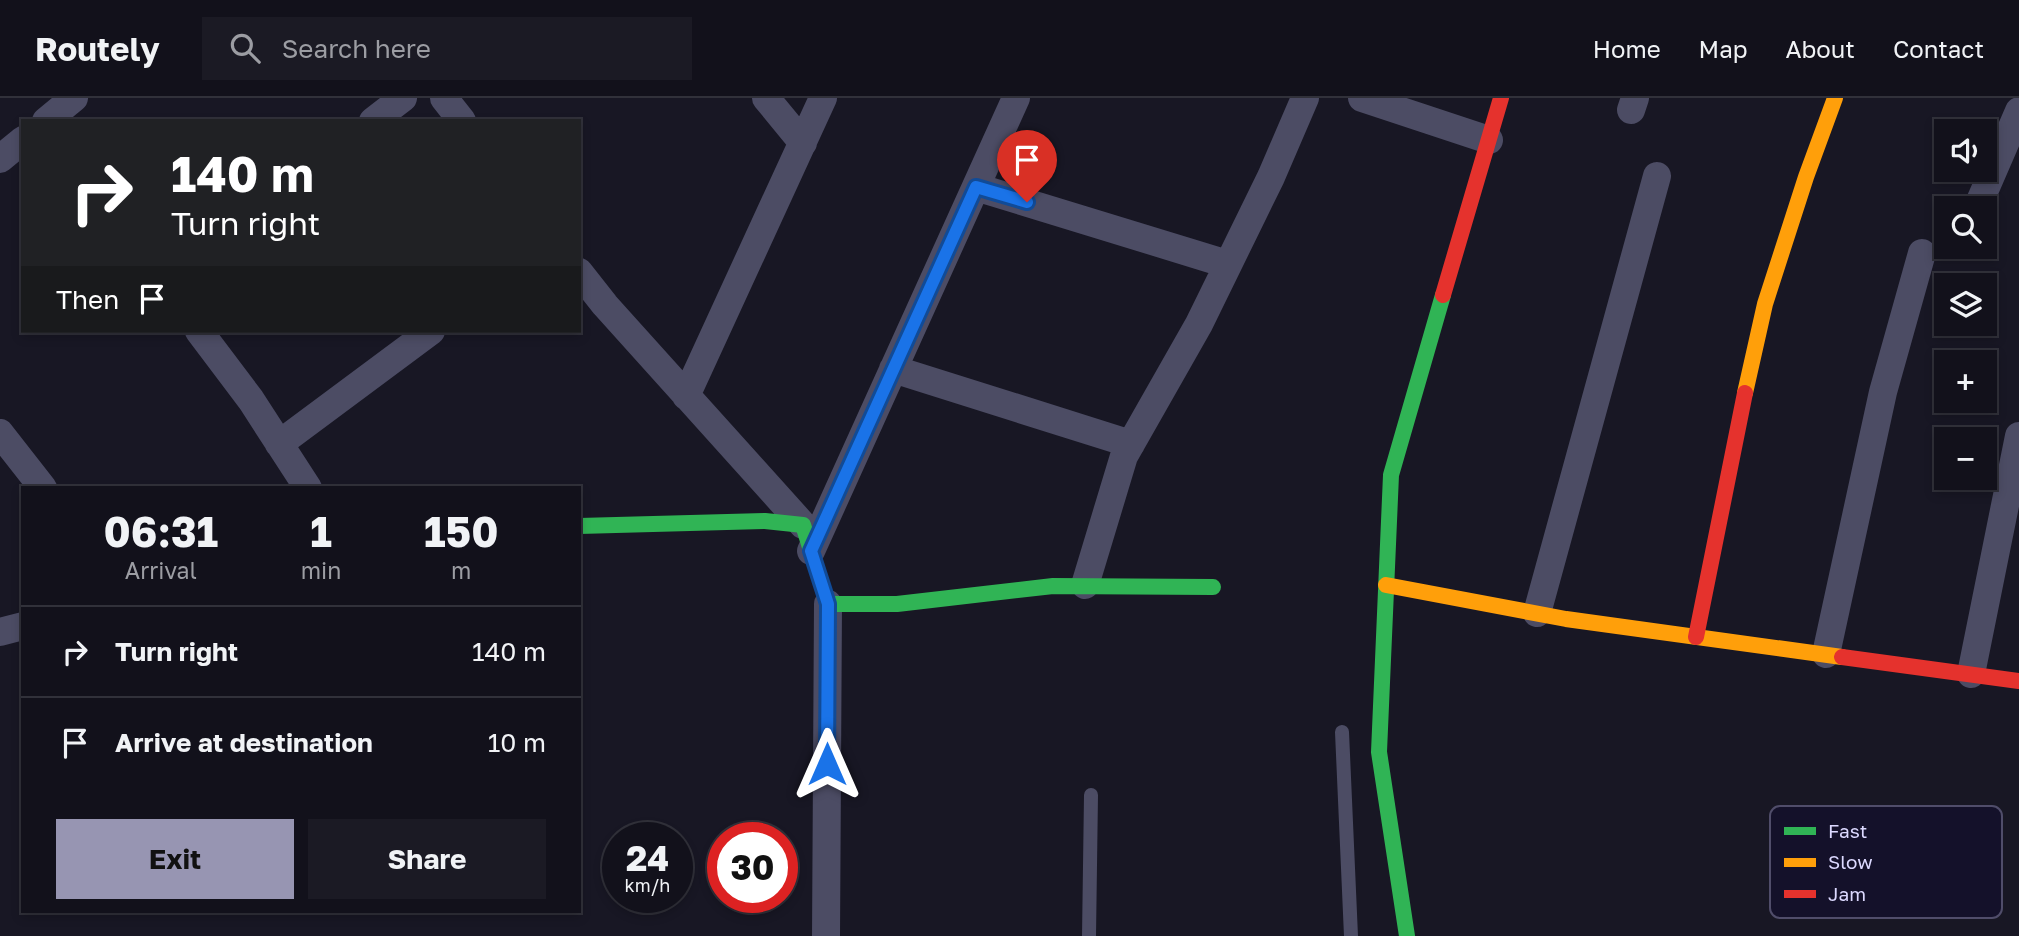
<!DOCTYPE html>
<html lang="en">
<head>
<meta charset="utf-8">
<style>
  body { margin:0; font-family:"Golos Text",sans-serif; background:#1b1a24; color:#f1f3f6; height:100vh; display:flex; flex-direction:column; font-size:26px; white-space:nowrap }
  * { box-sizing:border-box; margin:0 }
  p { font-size:23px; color:#9c9da3 }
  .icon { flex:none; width:38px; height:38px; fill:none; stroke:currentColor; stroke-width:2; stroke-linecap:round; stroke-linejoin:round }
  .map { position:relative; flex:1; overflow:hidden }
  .side { position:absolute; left:21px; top:388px; width:560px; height:427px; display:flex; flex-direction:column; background:#12111b; border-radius:0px; box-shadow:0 4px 10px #0003,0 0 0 2px #31313a }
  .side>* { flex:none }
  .hud { position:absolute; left:21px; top:21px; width:560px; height:214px; border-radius:0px; box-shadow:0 4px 10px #0003,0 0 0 2px #31313a; background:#202124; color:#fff; overflow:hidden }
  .tools { position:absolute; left:1934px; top:21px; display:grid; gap:14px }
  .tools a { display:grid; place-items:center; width:63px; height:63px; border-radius:0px; background:#12111b; box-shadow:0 4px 10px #0003,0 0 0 2px #31313a; font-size:35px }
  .speed { position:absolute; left:602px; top:724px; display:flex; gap:14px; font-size:35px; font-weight:700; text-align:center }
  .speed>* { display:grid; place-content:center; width:91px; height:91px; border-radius:50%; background:#12111b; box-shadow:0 4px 10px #0003,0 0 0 2px #31313a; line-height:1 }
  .speed small { font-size:18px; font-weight:400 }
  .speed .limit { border:10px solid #d22; background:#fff; color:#111 }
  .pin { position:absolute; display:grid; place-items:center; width:60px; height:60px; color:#fff; margin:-72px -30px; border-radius:50% 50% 50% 0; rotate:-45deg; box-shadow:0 0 7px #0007 }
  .pin .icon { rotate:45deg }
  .me { position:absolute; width:77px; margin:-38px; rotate:0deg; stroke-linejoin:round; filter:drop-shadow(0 0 5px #0008) }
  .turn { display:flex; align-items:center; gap:24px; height:147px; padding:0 35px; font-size:32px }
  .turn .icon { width:91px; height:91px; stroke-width:2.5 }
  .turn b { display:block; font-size:49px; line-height:60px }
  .then { display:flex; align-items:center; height:66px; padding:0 35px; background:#0003; gap:14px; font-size:26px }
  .eta { display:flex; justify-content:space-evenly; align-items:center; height:119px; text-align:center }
  .eta b { font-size:42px; font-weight:700; line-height:49px }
  .button { display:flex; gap:14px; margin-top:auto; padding:14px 35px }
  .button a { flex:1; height:80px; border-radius:0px; background:#9795b2; color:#111; font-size:28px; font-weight:700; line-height:80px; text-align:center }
  .button a+a { background:#1b1a24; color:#f1f3f6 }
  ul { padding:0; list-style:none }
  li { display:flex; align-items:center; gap:21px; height:91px; padding:0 35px; border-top:2px solid #31313a }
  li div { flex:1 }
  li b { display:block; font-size:26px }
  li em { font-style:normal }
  header { display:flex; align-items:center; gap:42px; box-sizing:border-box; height:98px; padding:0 35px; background:#12111b; border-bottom:2px solid #31313a }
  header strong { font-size:33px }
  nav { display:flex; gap:38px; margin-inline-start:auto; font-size:24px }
  .search { width:490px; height:63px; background:#1b1a24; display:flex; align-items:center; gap:18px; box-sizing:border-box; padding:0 24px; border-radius:0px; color:#9c9da3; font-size:26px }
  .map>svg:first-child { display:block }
</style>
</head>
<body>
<header>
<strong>Routely</strong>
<div class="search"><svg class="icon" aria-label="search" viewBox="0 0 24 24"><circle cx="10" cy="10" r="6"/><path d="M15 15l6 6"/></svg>Search here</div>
<nav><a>Home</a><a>Map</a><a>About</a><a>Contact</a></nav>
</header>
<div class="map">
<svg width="2019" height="838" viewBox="0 0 2019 838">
  <rect width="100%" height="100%" fill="#181724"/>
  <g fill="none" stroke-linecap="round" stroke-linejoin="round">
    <path stroke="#4c4c64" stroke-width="14" d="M1342,634L1351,838
      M1089,838L1091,697"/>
    <path stroke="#4c4c64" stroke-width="28" d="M444,0L462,23
      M766,0L803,45
      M1362,0L1489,42
      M1631,12L1635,0
      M46,23L74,0
      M373,23L403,0
      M0,61L23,42
      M976,89L1227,166
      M1977,110L2019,13
      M579,174L605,207L803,427
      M199,233L251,302L308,390
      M893,271L1131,346
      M686,298L823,0
      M0,335L43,390
      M279,346L431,233
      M811,453L1016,0
      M1085,487L1124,358L1199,226L1271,79L1305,0
      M1537,515L1657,78
      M0,534L23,528
      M1826,556L1883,294L1922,155
      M1971,576L2019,338
      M826,838L828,506"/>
    <path stroke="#30b455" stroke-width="16" d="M579,428L765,423L803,427L828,506H897L1053,488L1213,489
      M1407,838L1379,654L1391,377L1443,197"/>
    <path stroke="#ff9f0a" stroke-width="16" d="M1745,295L1765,206L1806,79L1835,0
      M1386,487L1566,521L1842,559"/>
    <path stroke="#e5322d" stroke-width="16" d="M1443,197L1501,0
      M1696,539L1745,295
      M1842,559L2019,583"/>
  </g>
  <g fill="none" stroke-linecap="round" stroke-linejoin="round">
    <g stroke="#114b97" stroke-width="18">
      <path id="route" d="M827,666L828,506L811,453L976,89L1027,104"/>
    </g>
    <use href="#route" stroke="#1a73e8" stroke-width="12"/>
  </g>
  <rect x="1770" y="708" width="232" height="112" rx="10" fill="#14112a" stroke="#504d6a" stroke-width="2"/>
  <rect x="1784" y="729" width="32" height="8" fill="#30b455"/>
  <rect x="1784" y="760" width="32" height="9" fill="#ff9f0a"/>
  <rect x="1784" y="792" width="32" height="8" fill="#e5322d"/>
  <g font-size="19" fill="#dcd9ff">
    <text x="1828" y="740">Fast</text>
    <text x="1828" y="771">Slow</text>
    <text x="1828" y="803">Jam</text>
  </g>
</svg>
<div class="tools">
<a><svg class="icon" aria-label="sound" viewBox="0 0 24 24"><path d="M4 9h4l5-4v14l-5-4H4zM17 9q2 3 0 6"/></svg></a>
<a><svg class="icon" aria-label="search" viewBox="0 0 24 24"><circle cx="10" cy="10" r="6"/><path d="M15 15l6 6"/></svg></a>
<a><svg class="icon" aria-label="layers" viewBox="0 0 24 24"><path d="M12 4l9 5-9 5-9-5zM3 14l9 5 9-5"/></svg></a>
<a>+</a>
<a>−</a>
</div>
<div class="speed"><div>24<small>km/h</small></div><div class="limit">30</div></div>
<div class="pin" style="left:1027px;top:104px;background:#d93025"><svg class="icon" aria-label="arrive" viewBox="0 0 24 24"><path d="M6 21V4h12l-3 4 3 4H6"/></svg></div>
<svg class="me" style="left:827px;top:666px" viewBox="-20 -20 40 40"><path d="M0-17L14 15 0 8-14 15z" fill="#1a73e8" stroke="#fff" stroke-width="4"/></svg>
<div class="hud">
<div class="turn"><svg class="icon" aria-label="right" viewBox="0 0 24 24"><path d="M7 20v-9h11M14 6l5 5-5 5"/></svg><div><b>140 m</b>Turn right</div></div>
<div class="then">Then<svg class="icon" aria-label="arrive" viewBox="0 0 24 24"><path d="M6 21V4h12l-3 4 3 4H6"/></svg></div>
</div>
<section class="side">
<div class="eta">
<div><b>06:31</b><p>Arrival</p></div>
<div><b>1</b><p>min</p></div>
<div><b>150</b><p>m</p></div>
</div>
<ul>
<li><svg class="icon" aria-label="right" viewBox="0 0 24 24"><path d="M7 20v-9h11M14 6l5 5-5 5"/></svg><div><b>Turn right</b></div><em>140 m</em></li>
<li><svg class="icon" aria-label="arrive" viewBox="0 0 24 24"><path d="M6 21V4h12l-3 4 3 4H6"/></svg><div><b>Arrive at destination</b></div><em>10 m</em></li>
</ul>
<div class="button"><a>Exit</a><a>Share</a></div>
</section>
</div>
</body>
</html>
